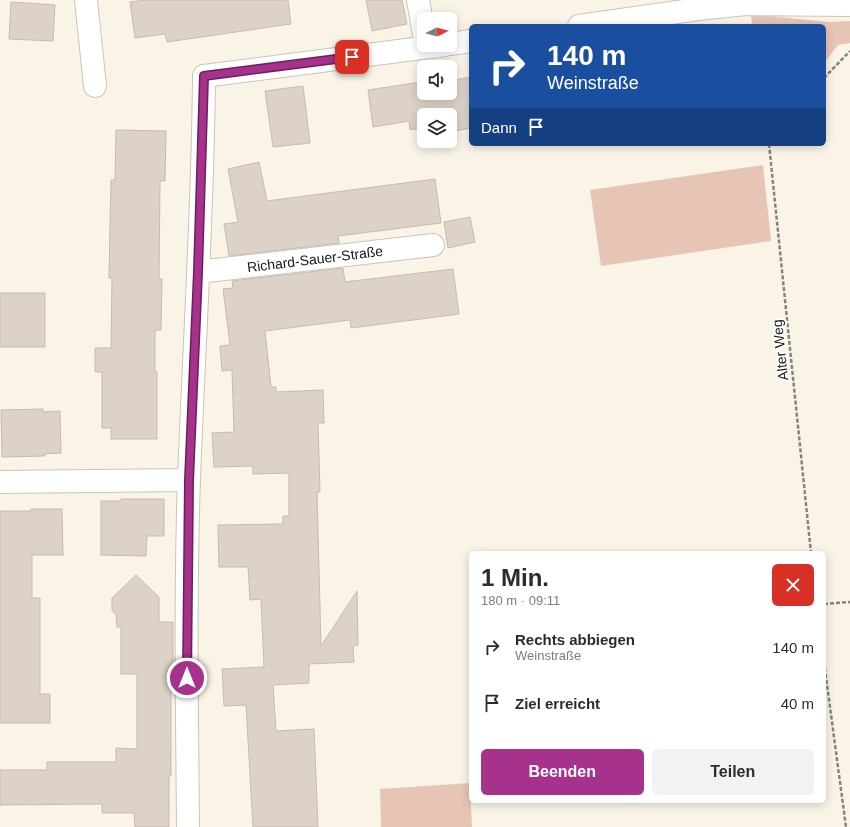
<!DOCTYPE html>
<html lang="de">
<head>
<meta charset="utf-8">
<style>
  body { margin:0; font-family:Helvetica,sans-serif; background:#f2f2f3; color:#2b2b33; height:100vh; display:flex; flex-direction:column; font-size:15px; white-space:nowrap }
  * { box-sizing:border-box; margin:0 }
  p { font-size:13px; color:#7c7c81 }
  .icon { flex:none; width:22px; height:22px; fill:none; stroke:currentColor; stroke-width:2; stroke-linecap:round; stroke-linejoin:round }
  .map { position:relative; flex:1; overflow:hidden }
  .side { position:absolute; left:469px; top:551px; width:357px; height:252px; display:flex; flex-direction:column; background:#fff; border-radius:6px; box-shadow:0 2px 10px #0003 }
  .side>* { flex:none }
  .top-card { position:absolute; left:469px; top:24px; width:357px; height:122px; border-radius:6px; box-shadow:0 2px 10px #0003; background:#1a4fa0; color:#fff; overflow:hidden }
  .needle { width:26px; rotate:84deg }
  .buttons { position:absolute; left:417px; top:12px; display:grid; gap:8px }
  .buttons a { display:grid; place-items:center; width:40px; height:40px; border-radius:6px; background:#fff; box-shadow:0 2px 10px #0003; font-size:20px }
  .pin { position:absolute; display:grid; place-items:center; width:34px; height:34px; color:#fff; margin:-17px; border-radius:8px; box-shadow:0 2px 6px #0006 }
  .me { position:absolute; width:44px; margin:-22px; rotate:0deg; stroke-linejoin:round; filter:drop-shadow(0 0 3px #0008) }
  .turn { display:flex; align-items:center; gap:14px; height:84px; padding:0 12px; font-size:18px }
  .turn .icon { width:52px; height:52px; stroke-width:2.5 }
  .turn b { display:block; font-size:28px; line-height:34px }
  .then { display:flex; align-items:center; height:38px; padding:0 12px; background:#0003; gap:8px; font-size:15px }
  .round { display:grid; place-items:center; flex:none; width:42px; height:42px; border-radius:6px; background:#f2f2f3 }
  .overview { display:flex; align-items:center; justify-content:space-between; height:68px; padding:0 12px }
  h1 { font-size:24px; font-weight:800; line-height:30px }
  .button { display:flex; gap:8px; margin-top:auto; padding:8px 12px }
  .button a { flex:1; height:46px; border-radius:6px; background:#a6328b; color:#fff; font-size:16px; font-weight:800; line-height:46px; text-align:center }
  .button a+a { background:#f2f2f3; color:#2b2b33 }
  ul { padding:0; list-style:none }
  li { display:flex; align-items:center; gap:12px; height:56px; padding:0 12px }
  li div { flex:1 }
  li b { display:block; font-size:15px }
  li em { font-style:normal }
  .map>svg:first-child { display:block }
</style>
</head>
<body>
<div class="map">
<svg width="850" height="827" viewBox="0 0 850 827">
  <rect width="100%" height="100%" fill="#f9f4e6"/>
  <path fill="#e6c5b5" d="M751,14L829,22L850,21V43L838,45L824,63V26H752Z
    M763,165L771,241L601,266L590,190Z
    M470,783L472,827H381L380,789Z"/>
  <path fill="#ddd2c7" stroke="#c6bbb0" d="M145,0H288L291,24L167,42L165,34L135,38L130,2Z
    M366,0H402L407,24L372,31Z
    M11,2L55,5L53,41L9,39Z
    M471,77V128L450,132V115H424V127L410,130L409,121L373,127L368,90L421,82V86H424V93H450V81Z
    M303,86L310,143L273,147L265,91Z
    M116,130L166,131L165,181H160L159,279H162L161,330H155V372H157V439H111V428H102V372H95V348H111L112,278H109L110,224L111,180H115Z
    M259,162L267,201L435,179L441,223L338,236L339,243L229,256L224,224L238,222L228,169Z
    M470,217L475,242L448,248L444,222Z
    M343,268L345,282L453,269L459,314L351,328L350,320L265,331L271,387H276V392L323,390L324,423H318L320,492H317L321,646L357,591L358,645L353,646L354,662L309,664V683L273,685L276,731L314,729L318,827H253L246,705L224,706L222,669L264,667L261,599L250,600L248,567H219L218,525L283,524V516H289V473L253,474V466L214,467L212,433L234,432L232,370L222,371L220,346L230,345L223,289L233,288L232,281Z
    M0,293H45V347H0Z
    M43,409V412L60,411L61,453L44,454L45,456L2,457L1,410Z
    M121,499H164V536H147L146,556L101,555V501H121Z
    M31,509H62L63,555H32V598H40V694H50V723H0V511H31Z
    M136,575L159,597V622H173V674H171V776H169V827H135L134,813H102V804L0,805V770H47V762H116V748L137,749V674H121V627H117L116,615L112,610V598Z"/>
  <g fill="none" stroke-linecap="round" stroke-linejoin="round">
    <g stroke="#cbc5b8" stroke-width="24">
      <path id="street" d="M86,0L95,86
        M418,0L424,34
        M198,272L433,245
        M0,482L189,480
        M188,827C187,711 185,595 189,479C194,345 203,210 204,76"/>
    </g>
    <g stroke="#cbc5b8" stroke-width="24">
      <path id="secondary" d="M579,26L698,9L746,4L850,5
        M450,44L471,41
        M204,76L445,45"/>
    </g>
    <path stroke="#868379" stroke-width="2.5" stroke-dasharray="4 2" stroke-linecap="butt" d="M824,78L850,51
      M769,144L811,553
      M824,604L850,602
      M824,662L846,827"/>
    <use href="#street" stroke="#fff" stroke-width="22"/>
    <use href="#secondary" stroke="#fff" stroke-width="22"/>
  </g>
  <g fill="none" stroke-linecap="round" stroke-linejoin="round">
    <g stroke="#6c205a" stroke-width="10">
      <path id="route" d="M187,678L189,480L198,272L204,76L352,57"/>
    </g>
    <use href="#route" stroke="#a6328b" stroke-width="7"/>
  </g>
  <g text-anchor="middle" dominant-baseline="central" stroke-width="4" stroke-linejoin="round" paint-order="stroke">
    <g font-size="14" fill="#1a1813" stroke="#fff">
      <text transform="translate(315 259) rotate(-7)">Richard-Sauer-Straße</text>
      <text transform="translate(780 350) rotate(-96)">Alter Weg</text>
    </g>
  </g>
</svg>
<div class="buttons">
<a><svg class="needle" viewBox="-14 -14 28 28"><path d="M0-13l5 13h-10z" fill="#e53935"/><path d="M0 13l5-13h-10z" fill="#7c7c81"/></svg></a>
<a><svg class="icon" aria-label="sound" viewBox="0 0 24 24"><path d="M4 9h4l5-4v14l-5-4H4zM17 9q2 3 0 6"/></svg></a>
<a><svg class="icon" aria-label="layers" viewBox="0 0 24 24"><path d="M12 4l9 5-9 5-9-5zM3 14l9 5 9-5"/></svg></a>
</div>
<div class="pin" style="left:352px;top:57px;background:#d93025"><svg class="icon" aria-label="arrive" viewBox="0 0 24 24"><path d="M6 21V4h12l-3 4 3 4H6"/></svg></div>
<svg class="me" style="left:187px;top:678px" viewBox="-20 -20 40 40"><circle r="17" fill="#a6328b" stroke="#fff" stroke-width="3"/><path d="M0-11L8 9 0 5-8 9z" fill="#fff"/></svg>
<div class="top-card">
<div class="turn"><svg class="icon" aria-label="right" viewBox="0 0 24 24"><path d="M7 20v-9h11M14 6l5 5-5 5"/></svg><div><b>140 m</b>Weinstraße</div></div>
<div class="then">Dann<svg class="icon" aria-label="arrive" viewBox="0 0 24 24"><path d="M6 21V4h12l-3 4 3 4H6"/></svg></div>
</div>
<section class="side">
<div class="overview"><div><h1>1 Min.</h1><p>180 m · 09:11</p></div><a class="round" style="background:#d93025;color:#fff"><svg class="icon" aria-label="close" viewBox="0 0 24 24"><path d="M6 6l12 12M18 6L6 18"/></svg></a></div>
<ul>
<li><svg class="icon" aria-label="right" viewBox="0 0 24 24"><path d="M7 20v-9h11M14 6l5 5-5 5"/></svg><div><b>Rechts abbiegen</b><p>Weinstraße</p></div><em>140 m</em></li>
<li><svg class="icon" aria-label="arrive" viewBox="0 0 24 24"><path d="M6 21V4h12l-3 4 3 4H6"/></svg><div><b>Ziel erreicht</b></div><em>40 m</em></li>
</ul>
<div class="button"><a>Beenden</a><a>Teilen</a></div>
</section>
</div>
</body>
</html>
